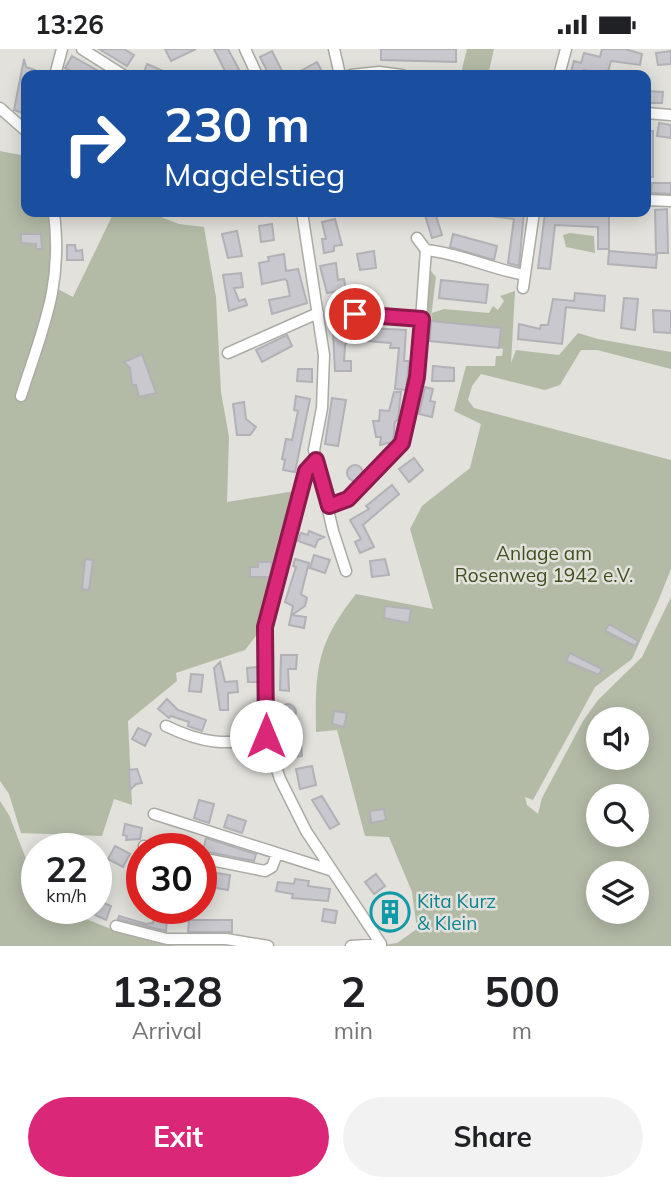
<!DOCTYPE html>
<html lang="en">
<head>
<meta charset="utf-8">
<style>
  body { margin:0; font-family:Mulish,sans-serif; background:#f2f2f2; color:#202124; height:100vh; display:flex; flex-direction:column; font-size:26px; white-space:nowrap }
  * { box-sizing:border-box; margin:0 }
  p { font-size:23px; color:#757577 }
  .icon { flex:none; width:38px; height:38px; fill:none; stroke:currentColor; stroke-width:2; stroke-linecap:round; stroke-linejoin:round }
  .map { position:relative; height:897px; overflow:hidden }
  .details { display:flex; flex-direction:column; background:#fff; flex:1 }
  .details>* { flex:none }
  .banner { position:absolute; left:21px; top:21px; width:630px; height:147px; border-radius:14px; box-shadow:0 4px 18px #0003; background:#1a4fa0; color:#fff; overflow:hidden }
  .controls { position:absolute; left:586px; top:658px; display:grid; gap:14px }
  .controls a { display:grid; place-items:center; width:63px; height:63px; border-radius:50%; background:#fff; box-shadow:0 4px 18px #0003; font-size:35px }
  .speed { position:absolute; left:21px; top:784px; display:flex; gap:14px; font-size:35px; font-weight:700; text-align:center }
  .speed>* { display:grid; place-content:center; width:91px; height:91px; border-radius:50%; background:#fff; box-shadow:0 4px 18px #0003; line-height:1 }
  .speed small { font-size:18px; font-weight:400 }
  .speed .limit { border:10px solid #d22; background:#fff; color:#111 }
  .pin { position:absolute; display:grid; place-items:center; width:60px; height:60px; color:#fff; margin:-30px; border:4px solid #fff; border-radius:50%; box-shadow:0 2px 7px #0007 }
  .me { position:absolute; width:77px; margin:-38px; rotate:0deg; stroke-linejoin:round; filter:drop-shadow(0 0 5px #0008) }
  .turn { display:flex; align-items:center; gap:24px; height:147px; padding:0 28px; font-size:32px }
  .turn .icon { width:91px; height:91px; stroke-width:2.5 }
  .turn b { display:block; font-size:49px; line-height:60px }
  .eta { display:flex; justify-content:space-evenly; align-items:center; height:119px; text-align:center }
  .eta b { font-size:42px; font-weight:700; line-height:49px }
  .cta { display:flex; gap:14px; margin-top:auto; padding:14px 28px }
  .cta a { flex:1; height:80px; border-radius:42px; background:#db2777; color:#fff; font-size:28px; font-weight:700; line-height:80px; text-align:center }
  .cta a+a { background:#f2f2f2; color:#202124 }
  .status { display:flex; justify-content:space-between; align-items:center; height:49px; padding:0 35px; background:#fff; direction:ltr }
  .status svg { height:19px; fill:currentColor }
  .map>svg:first-child { display:block }
</style>
</head>
<body>
<div class="status"><b>13:26</b><svg viewBox="0 0 49 12"><path d="M0 12V9h3v3zM5 12V6h3v6zM10 12V3h3v9zM15 12V0h3v12zM26 1h20v11H26zM47 4h2v5h-2z"/></svg></div>
<div class="map">
<svg width="671" height="897" viewBox="0 0 671 897">
  <rect width="100%" height="100%" fill="#e2e1dc"/>
  <path fill="#b3bba7" fill-rule="evenodd" d="M467,0H494L488,26L461,24Z
    M0,102L26,107V163H51L54,238L73,248L114,163H148L179,175L204,178L216,248L221,343L229,388L227,453L295,442L259,583L245,601L176,624L177,632L128,672L132,756L114,750L102,787L21,784L9,745L0,732Z
    M570,184L594,187L595,204L566,198L563,186Z
    M427,217L436,228L428,293L423,292Z
    M515,242L511,314L516,301L559,306L578,284L598,290L671,303V320L597,301H581L560,336L545,341L481,325L472,337L468,351L474,359L671,411V520L659,550L632,610L595,638L533,751L525,748L527,756L538,765L542,749L583,672L598,651L642,608L671,548V897H376L397,894L417,880L412,843L389,788L365,787L337,681L316,683C315,622 316,595 356,545L433,560L410,480L422,457L470,419L481,375L454,362L466,317H495L496,307H502L503,300L499,299L501,279L491,278L490,281L484,277L461,278V275L431,272L432,264L444,260L489,264L493,257L498,261L504,252L500,247ZM598,670H637V709H598ZM598,747H637V786H598ZM598,824H637V863H598Z
    M0,752L9,766L37,838V859H59L116,882L176,897H0Z"/>
  <path fill="#c9c8ce" stroke="#b1b1b6" stroke-width="2" d="M99,0H124L134,6L127,17Z
    M165,0H196L171,12Z
    M214,0H228L242,26H227Z
    M381,0H456V13L381,11Z
    M602,0H625L642,5L640,16L611,12L607,26L584,21L583,26H570L574,12L581,14L584,4L600,8Z
    M272,2L284,26H269L260,8Z
    M671,2V15L658,16L656,4Z
    M72,7L95,20L105,26H78L65,19Z
    M24,10L26,18L35,21L33,26H26V65L14,61Z
    M317,13L324,26H293Z
    M147,15L172,26H143Z
    M646,42L663,43L662,54H646Z
    M659,74L671,76V89L657,87Z
    M646,82H653V128H646Z
    M652,134H671V145L651,144Z
    M667,160L668,204H656L655,161Z
    M424,163H435L442,186L432,189Z
    M491,163H524L519,217L508,214L514,170L490,167Z
    M545,164L609,165V200H598V178L555,176L550,220L538,219Z
    M335,170L342,196L334,197V202L324,204L322,190H326L322,173Z
    M272,175L274,191L261,193L259,177Z
    M237,182L242,207L228,209L222,185Z
    M21,185H41L42,200H36V195L21,194Z
    M453,185L497,197L494,211L450,198Z
    M67,196H75L76,202L82,201L83,211H67Z
    M374,202L376,219L360,221L357,205Z
    M609,202L657,206L656,219L608,215Z
    M284,205L286,222L298,220L307,254L272,265L269,251L290,247L287,232L285,230L262,235L259,214L269,212L268,208Z
    M336,214L338,231L344,230L346,241L327,244L320,217Z
    M241,224L243,238L234,239L239,252L245,250L247,256L229,262L223,226Z
    M441,231L488,236L486,254L439,249Z
    M575,244L605,247L604,262L566,258L562,295L518,290L519,275L540,280L541,276H548L553,250L574,252Z
    M624,249L638,250L635,281L621,279Z
    M653,261L671,262V284L654,283Z
    M431,272L501,279L499,299L430,292Z
    M368,279L406,281L404,312H409L406,341L395,340L399,299H390L391,294L367,292Z
    M350,280L352,291L347,292L345,297L344,312H351V322H335L333,283Z
    M287,286L292,297L262,313L256,301Z
    M142,305L156,344L139,348L136,336H132L130,319L124,313Z
    M433,317L454,319V332H432Z
    M298,320H312V333L297,332Z
    M425,338L433,340L430,352L435,353L432,368L419,365Z
    M394,343H401L398,370L395,373L393,393L380,396L381,388H376L373,372H379L380,361L389,362Z
    M296,347L310,350L295,423L283,421L285,411L282,410L286,390L292,391L298,362L294,361Z
    M332,349L346,351L338,397L325,395Z
    M244,353L246,370L256,378L250,386H237L233,355Z
    M414,409L423,421L409,433L399,420Z
    M347 424a8 8 0 1 1 16 0a8 8 0 1 1-16 0Z
    M392,436L399,445L363,476L374,498L360,504L355,493L361,490L350,471L369,460L366,457Z
    M309,482L324,488L318,491L315,498L298,492L301,484L308,486Z
    M314,506L330,511L325,524L310,519Z
    M85,510L93,511L89,541L82,540Z
    M295,510L309,514L301,545L307,549L305,557L292,566L306,568L304,579L289,576L293,557L285,553L296,518L293,517Z
    M385,510L389,526L372,528L370,512Z
    M258,513H272L270,528H250V518H258Z
    M385,557L411,560L409,574L384,569Z
    M609,575L638,592L635,597L605,582Z
    M570,604L602,620L599,626L566,612Z
    M281,606H297L296,620H288L289,642L280,641Z
    M220,613L225,633L237,632L238,643L228,644V661H220L214,619Z
    M258,618V633H248L247,619Z
    M191,625L203,626L201,643L189,642Z
    M167,650L178,661L206,671L202,682L188,677L189,673L171,667L169,669L158,660Z
    M280 663a8 8 0 1 1 16 0a8 8 0 1 1-16 0Z
    M334,662L347,664L344,678L332,675Z
    M138,679L151,685L145,697L132,690Z
    M300,687L302,707L287,709L285,689Z
    M312,717L316,736L300,740L296,720Z
    M137,720L142,734L136,735L130,741L129,721Z
    M322,747L339,775L330,780L312,751Z
    M199,751L214,755L209,774L194,769Z
    M384,760L386,771L371,774L370,762Z
    M228,766L246,772L242,784L224,778Z
    M125,775L142,779L140,790L126,791L127,787L123,786Z
    M206,789L256,805L254,812L203,802Z
    M115,797L130,805L123,818L108,810Z
    M216,824L230,826L228,841L211,838Z
    M376,825L385,837L374,845L365,833Z
    M295,830L309,832L308,837L330,840L328,852L292,849L293,845L276,842L278,833L294,835Z
    M391,851L402,867L390,875L379,859Z
    M101,853L111,857L106,871L95,866Z
    M324,860L337,862L335,874L322,872Z
    M119,867L146,875L153,874L154,868L167,869L166,882L118,870Z
    M189,871H232V883H188Z"/>
  <g fill="none" stroke-linecap="round" stroke-linejoin="round">
    <g stroke="#abaaa4" stroke-width="13">
      <path id="minor" d="M82,0L123,26
        M245,0L257,26
        M334,0L340,26
        M55,26L62,0
        M351,26L379,23L402,26
        M559,26L566,0
        M0,59L26,82
        M646,64L671,66
        M646,151L671,152
        M302,163L324,306L322,359L314,401L333,482L346,522
        M426,201C459,204 491,220 525,226
        M523,239L534,163
        M355,265L422,270
        M228,304L318,264
        M21,347C43,278 63,238 54,163
        M316,411L309,417L302,433L265,578L266,687L280,730L306,782L381,895
        M329,457L348,450L402,394L417,328L425,214L426,201L417,189
        M166,677C201,694 228,698 266,687
        M154,765L330,821
        M144,797L157,800
        M201,809L265,822L272,818L277,805
        M116,877L167,890H226L268,897
        M351,897L381,895"/>
    </g>
    <use href="#minor" stroke="#fff" stroke-width="10"/>
  </g>
  <g fill="none" stroke-linecap="round" stroke-linejoin="round">
    <g stroke="#8e194d" stroke-width="18">
      <path id="route" d="M266,687L265,578L306,422L316,411L329,457L348,450L402,394L417,328L422,270L355,265"/>
    </g>
    <use href="#route" stroke="#db2777" stroke-width="12"/>
  </g>
  <defs>
    <g id="building-ring" transform="scale(2.0125)"><circle r="9.5" fill="#e2e1dc" stroke="#0f9aa8" stroke-width="1.5"/><path d="M-4-6H4V6H1V3H-1V6H-4ZM-2.5-4.3h1.7v1.8h-1.7ZM.8-4.3h1.7v1.8H.8ZM-2.5-1h1.7V.8h-1.7ZM.8-1h1.7V.8H.8Z" fill="#0f9aa8"/></g>
  </defs>
  <g fill-rule="evenodd">
    <use href="#building-ring" x="390" y="863"/>
  </g>
  <g text-anchor="middle" dominant-baseline="central" stroke-width="5" stroke-linejoin="round" paint-order="stroke">
    <g font-size="19" fill="#3e4f1d" stroke="#e2e1dc">
      <text x="544" y="504">Anlage am<tspan x="544" dy="22">Rosenweg 1942 e.V.</tspan></text>
    </g>
    <g font-size="19" fill="#0d838f" stroke="#e2e1dc" text-anchor="start">
      <text x="417" y="852">Kita Kurz<tspan x="417" dy="22">&amp; Klein</tspan></text>
    </g>
  </g>
</svg>
<div class="controls">
<a><svg class="icon" aria-label="sound" viewBox="0 0 24 24"><path d="M4 9h4l5-4v14l-5-4H4zM17 9q2 3 0 6"/></svg></a>
<a><svg class="icon" aria-label="search" viewBox="0 0 24 24"><circle cx="10" cy="10" r="6"/><path d="M15 15l6 6"/></svg></a>
<a><svg class="icon" aria-label="layers" viewBox="0 0 24 24"><path d="M12 4l9 5-9 5-9-5zM3 14l9 5 9-5"/></svg></a>
</div>
<div class="speed"><div>22<small>km/h</small></div><div class="limit">30</div></div>
<div class="pin" style="left:355px;top:265px;background:#d93025"><svg class="icon" aria-label="arrive" viewBox="0 0 24 24"><path d="M6 21V4h12l-3 4 3 4H6"/></svg></div>
<svg class="me" style="left:266px;top:687px" viewBox="-20 -20 40 40"><circle r="19" fill="#fff"/><path d="M0-13L10 11 0 6-10 11z" fill="#db2777"/></svg>
<div class="banner">
<div class="turn"><svg class="icon" aria-label="right" viewBox="0 0 24 24"><path d="M7 20v-9h11M14 6l5 5-5 5"/></svg><div><b>230 m</b>Magdelstieg</div></div>
</div>
</div>
<section class="details">
<div class="eta">
<div><b>13:28</b><p>Arrival</p></div>
<div><b>2</b><p>min</p></div>
<div><b>500</b><p>m</p></div>
</div>
<div class="cta"><a>Exit</a><a>Share</a></div>
</section>
</body>
</html>
